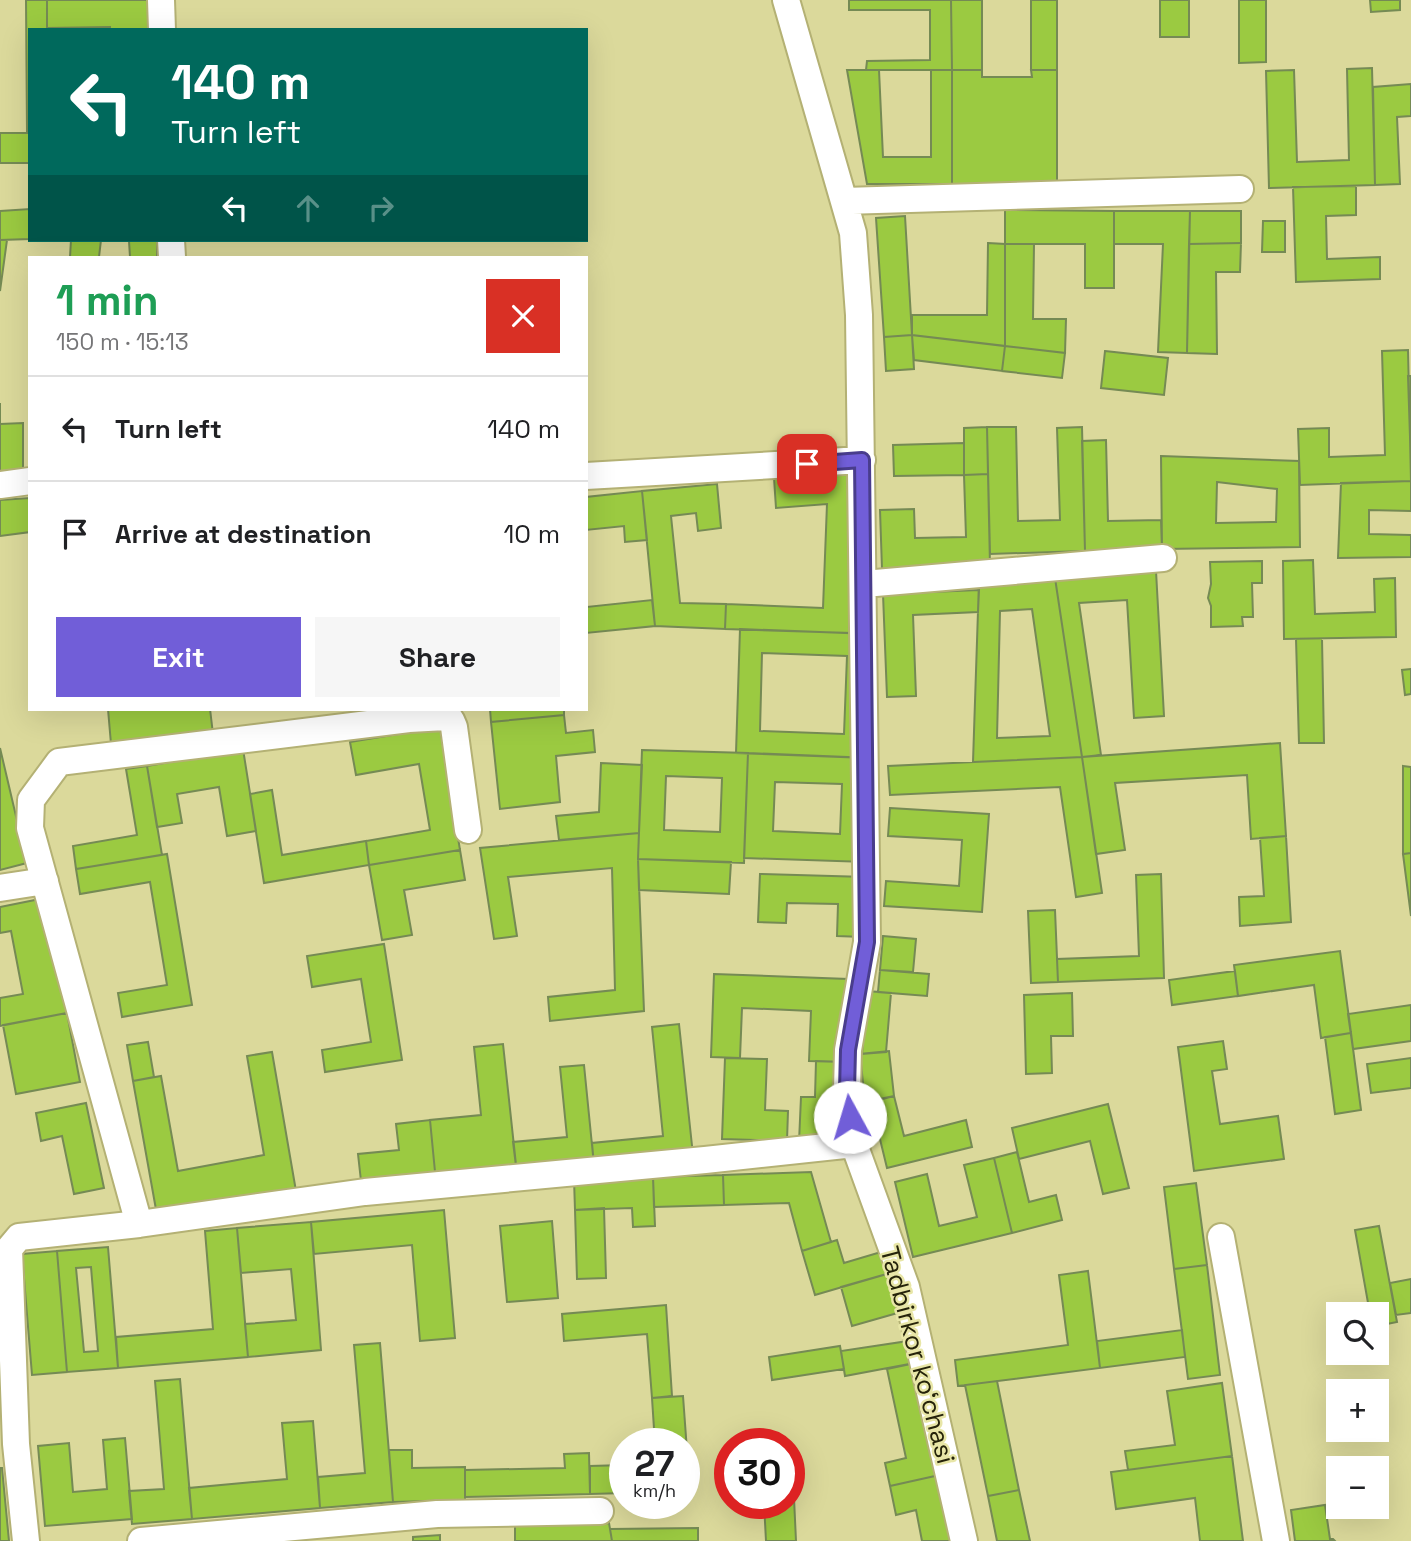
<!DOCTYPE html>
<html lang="en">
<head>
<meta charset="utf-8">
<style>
  body { margin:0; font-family:"Space Grotesk",sans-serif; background:#f6f6f6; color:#202124; height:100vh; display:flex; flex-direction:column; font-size:26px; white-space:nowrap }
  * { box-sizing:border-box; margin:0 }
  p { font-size:23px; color:#757577 }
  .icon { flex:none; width:38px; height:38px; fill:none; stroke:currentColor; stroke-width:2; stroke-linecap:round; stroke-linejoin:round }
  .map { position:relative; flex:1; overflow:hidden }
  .drawer { position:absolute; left:28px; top:256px; width:560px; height:455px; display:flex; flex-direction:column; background:#fff; border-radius:0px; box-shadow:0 7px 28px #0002 }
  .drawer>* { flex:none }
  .hud { position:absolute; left:28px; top:28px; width:560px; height:214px; border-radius:0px; box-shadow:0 7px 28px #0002; background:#00695c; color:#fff; overflow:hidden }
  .tools { position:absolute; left:1326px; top:1302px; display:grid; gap:14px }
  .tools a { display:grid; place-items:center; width:63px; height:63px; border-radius:0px; background:#fff; box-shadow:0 7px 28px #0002; font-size:35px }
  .speed { position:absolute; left:609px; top:1428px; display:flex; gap:14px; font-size:35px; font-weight:700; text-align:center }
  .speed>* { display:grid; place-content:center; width:91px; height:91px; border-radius:50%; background:#fff; box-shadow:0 7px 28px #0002; line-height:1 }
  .speed small { font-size:18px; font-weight:400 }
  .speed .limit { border:10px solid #d22; background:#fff; color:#111 }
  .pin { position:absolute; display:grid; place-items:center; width:60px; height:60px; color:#fff; margin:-30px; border-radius:14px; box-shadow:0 4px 10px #0006 }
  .me { position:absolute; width:77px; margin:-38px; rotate:354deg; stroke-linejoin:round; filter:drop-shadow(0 0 5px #0008) }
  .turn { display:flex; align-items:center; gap:24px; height:147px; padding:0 28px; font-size:32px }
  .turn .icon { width:91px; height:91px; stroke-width:2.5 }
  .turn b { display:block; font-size:49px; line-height:60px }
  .lanes { display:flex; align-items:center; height:66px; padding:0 28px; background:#0003; justify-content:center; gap:35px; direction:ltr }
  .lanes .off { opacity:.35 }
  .round { display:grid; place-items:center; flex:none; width:74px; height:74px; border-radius:0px; background:#f6f6f6 }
  .summary { display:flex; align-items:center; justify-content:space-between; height:119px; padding:0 28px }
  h1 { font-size:42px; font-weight:700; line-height:52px; color:#1e9e55 }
  .cta { display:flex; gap:14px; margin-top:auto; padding:14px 28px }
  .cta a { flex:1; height:80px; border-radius:0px; background:#715ed8; color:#fff; font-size:28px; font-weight:700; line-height:80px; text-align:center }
  .cta a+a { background:#f6f6f6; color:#202124 }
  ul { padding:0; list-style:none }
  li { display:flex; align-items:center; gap:21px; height:105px; padding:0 28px; border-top:2px solid #e0e0e0 }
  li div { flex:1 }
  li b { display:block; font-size:26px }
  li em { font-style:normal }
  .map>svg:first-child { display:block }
</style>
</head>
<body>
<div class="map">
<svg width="1411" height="1541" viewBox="0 0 1411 1541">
  <rect width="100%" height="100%" fill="#dbd99b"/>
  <path fill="#9bca41" stroke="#758a54" stroke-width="2" fill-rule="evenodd" d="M26,0H47V30H30V163H0V133H27Z
    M47,0H151V30H110V27L47,28Z
    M849,0H951L952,70H866L867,61L930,60V10H849Z
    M951,0H982V70H952Z
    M1031,0H1057V70H1031Z
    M1160,0H1189V37H1160Z
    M1239,0H1266V62L1239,63Z
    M1370,0H1400V10L1371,12Z
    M1372,68L1375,185L1269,188L1266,71L1294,70L1297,162L1349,160L1347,69Z
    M847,70H879L883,157H931V70H952V184H867Z
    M952,70H982V77H1032L1031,70H1057V184H952Z
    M1411,84V116L1397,117L1400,184L1375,185L1373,87Z
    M1356,186V215L1326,216L1327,259L1380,257V279L1296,282L1293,187Z
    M30,209V239L0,240V211Z
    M1005,210L1114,211V288H1085V244H1005Z
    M1114,211H1190L1187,353L1158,352L1163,244H1114Z
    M1190,211H1241V243L1189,244Z
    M905,216L912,335L884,337L876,218Z
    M1263,221H1285V252H1262Z
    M0,240H7L0,291Z
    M71,240H101L99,257H70Z
    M157,240V257H130L129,241Z
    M988,243L1005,244V346L912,335V315H987Z
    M1241,243L1240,272H1216L1217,354L1187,353L1189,244Z
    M1005,244H1034L1033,319H1066L1065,353L1005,346Z
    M912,335L1005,346L1002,371L914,360Z
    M912,335L914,369L886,371L884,337Z
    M1005,346L1065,353L1062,378L1002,371Z
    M1408,350L1411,481L1300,485L1298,429L1329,428V457L1385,455L1382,351Z
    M1105,351L1168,358L1164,395L1101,388Z
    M1408,376H1411V467Z
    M0,403V424L23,423V472H0Z
    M987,427L988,474L964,475V428Z
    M987,427H1016L1018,521L1060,520L1057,428L1082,427L1085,551L990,554Z
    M1106,440L1108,521L1161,520L1162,549L1085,551L1082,441Z
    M964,443V475L894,476L893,445Z
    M1161,456L1299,461L1300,547L1162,549ZM1217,482L1277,489L1276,522L1216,523Z
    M858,470L852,633L725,629L726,604L823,608L827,504L776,508L774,478Z
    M988,474L990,565L882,569L880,510L914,509L915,538L966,537L964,475Z
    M1411,481V511L1369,510V534L1411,535V557L1338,558L1341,483Z
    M717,484L721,528L698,531L696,513L671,516L680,603L726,604L725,629L655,626L642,491Z
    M642,491L647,540L625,542L624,526L586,530V497Z
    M30,498V532L0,536V500Z
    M1313,560L1315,614L1375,612L1374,579L1395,578L1396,637L1284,639L1283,561Z
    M1262,561V583H1252L1253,617H1242L1243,626L1211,627V606L1208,598L1211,584L1210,562Z
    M1156,571L1164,716L1134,718L1127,600L1079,603L1101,755L1082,757L1055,578Z
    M1055,578L1082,757L973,762L979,581ZM1032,609L1050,736L997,738L1000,611Z
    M979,590L978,612L913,615L916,696L887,697L883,594Z
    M586,599L587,607L652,600L655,626L586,633Z
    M740,629L871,634L866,758L736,753ZM762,653L847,656L844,734L760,731Z
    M1296,639H1322L1324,743H1299Z
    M1411,669V694L1405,695L1402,670Z
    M108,709H139L140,710L155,709H210L213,734L111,744Z
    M490,709H564V715L491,722Z
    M564,715L566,733L593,730L595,752L556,756L560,802L500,809L491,722Z
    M440,727L460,850L369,865L366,841L430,830L419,764L356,775L350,742Z
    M1280,743L1286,836L1251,839L1247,775L1115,783L1125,850L1096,854L1082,757Z
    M0,748L27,863L0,870Z
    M243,749L256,831L227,836L219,787L177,794L182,823L157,827L147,766Z
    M642,750L748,753L744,863L638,859ZM666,776L722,778L720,832L664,830Z
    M748,753L871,758L866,862L744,858ZM775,782L842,784L840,834L773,831Z
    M1082,757L1102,893L1076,897L1060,787L890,795L888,766Z
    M601,763L642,765L639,833L559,840L556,816L599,812Z
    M147,766L162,855L76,869L73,846L137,835L126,769Z
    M1403,766L1411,767V853L1403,854Z
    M272,790L282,855L366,841L369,865L264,883L250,794Z
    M890,808L989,814L982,912L884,906L886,881L959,886L962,840L888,836Z
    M639,833L638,859L644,1011L550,1021L548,997L615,990L612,868L508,877L517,936L494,939L480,848Z
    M1286,836L1291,922L1240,926L1239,897L1264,896L1260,838Z
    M460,850L465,880L404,890L412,935L382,940L369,865Z
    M1411,853V916L1403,854Z
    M167,854L192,1005L122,1017L118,993L167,985L150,882L80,894L76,869Z
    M638,859L731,862L729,894L639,890Z
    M760,874L866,877L863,937L837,936L838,904L787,903L786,923L758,922Z
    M1161,874L1164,978L1058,982L1057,959L1139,956L1136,875Z
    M45,898L67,1013L0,1026V998L23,994L11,931L0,933V907Z
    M1055,910L1058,982L1031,983L1028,911Z
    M883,936L916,939L913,972L880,970Z
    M384,944L402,1060L325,1072L322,1050L371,1042L361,979L312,987L307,956Z
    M1340,951L1351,1033L1321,1038L1314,985L1238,996L1234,965Z
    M880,970L929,974L927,996L878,992Z
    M1235,971L1238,996L1172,1005L1169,980Z
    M714,974L848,979L845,1062L809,1061L811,1011L742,1008L740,1058L711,1057Z
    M867,991L891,993L886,1052L862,1054Z
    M1072,993L1073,1036H1051L1052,1073L1026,1074L1024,995Z
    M1411,1005V1041L1353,1049L1348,1014Z
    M67,1013L80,1082L16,1094L3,1025Z
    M679,1024L693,1155L594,1165L592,1143L663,1136L652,1027Z
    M1351,1033L1361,1110L1335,1114L1325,1037Z
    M1223,1041L1227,1069L1212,1071L1220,1124L1278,1116L1284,1159L1194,1171L1178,1047Z
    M148,1042L154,1077L133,1081L127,1045Z
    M503,1044L517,1174L436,1182L430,1120L481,1115L474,1047Z
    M889,1051L894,1096L865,1102L860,1054Z
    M272,1052L296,1191L157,1215L133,1081L161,1076L178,1171L264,1155L247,1056Z
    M725,1058L767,1059L765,1110L788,1111L787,1141L722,1139Z
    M1411,1058V1088L1371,1093L1367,1064Z
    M816,1061L845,1062L841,1143L799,1142L801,1097H815Z
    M584,1065L594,1165L517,1174L513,1142L567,1137L560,1067Z
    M894,1096L904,1136L966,1120L972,1147L887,1168L871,1102Z
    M86,1103L104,1188L74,1194L62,1136L41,1141L36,1113Z
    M1108,1104L1129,1188L1103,1194L1090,1141L1019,1159L1012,1128Z
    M430,1120L436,1182L362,1190L358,1154L399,1150L396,1124Z
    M1017,1152L1029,1202L1056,1195L1062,1220L1012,1233L994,1158Z
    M994,1158L1012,1233L913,1257L895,1182L927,1174L939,1226L977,1217L964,1165Z
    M811,1172L831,1242L802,1251L789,1203L724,1205L723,1175Z
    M723,1175L724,1205L654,1207L653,1177Z
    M653,1177L655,1226L633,1227L632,1208L575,1210L574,1179Z
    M1196,1183L1207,1265L1174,1269L1164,1187Z
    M604,1208L606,1278L577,1279L575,1210Z
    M444,1210L455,1338L420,1341L412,1245L314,1254L311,1222Z
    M552,1221L558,1298L507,1302L500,1226Z
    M311,1222L321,1350L248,1357L245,1324L296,1320L291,1269L241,1273L237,1228Z
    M1379,1226L1397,1322L1377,1326V1314H1370L1355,1230Z
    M237,1228L248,1357L118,1368L116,1337L213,1329L205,1231Z
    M837,1240L844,1263L891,1249L897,1271L815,1295L802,1251Z
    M108,1247L118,1368L67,1372L57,1251ZM91,1267L98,1351L84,1352L76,1268Z
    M57,1251L67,1372L32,1375L22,1254Z
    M1207,1265L1220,1375L1188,1379L1174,1269Z
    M897,1271L908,1310L852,1326L841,1287Z
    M1088,1271L1100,1368L958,1386L955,1360L1068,1345L1059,1275Z
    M1411,1279V1313L1396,1315L1390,1283Z
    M666,1305L672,1396L652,1398L647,1334L564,1341L562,1314Z
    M1182,1330L1185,1357L1100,1368L1097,1341Z
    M915,1340L920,1362L845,1376L841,1351Z
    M380,1343L393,1502L320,1508L318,1477L365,1473L354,1345Z
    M840,1346L844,1369L772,1380L769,1357Z
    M920,1362L944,1474L890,1486L885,1463L906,1458L887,1369Z
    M180,1379L192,1519L132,1524L129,1491L164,1489L155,1381Z
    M997,1381L1019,1490L988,1496L965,1385Z
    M1222,1383L1232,1456L1128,1470L1125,1451L1175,1445L1167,1391Z
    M683,1396L690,1492H684V1444H655L652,1398Z
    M313,1421L320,1508L192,1519L189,1488L287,1479L282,1423Z
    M125,1438L132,1519L45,1526L38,1446L69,1443L73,1492L107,1489L103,1440Z
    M389,1450H412V1468L465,1467V1500L393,1502Z
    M589,1453L590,1494L465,1497V1470L565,1468L564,1454Z
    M1232,1456L1243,1541H1200L1195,1498L1116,1509L1111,1472Z
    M625,1465V1493L590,1494V1466Z
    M0,1468H2L9,1541H0Z
    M944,1474L959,1541H922L916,1510L896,1515L890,1486Z
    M1019,1490L1030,1541H997L988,1496Z
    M794,1498L796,1541H766L764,1503H789V1499Z
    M1325,1505L1330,1539H1333L1335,1541H1295L1291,1510Z
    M609,1523L612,1541H515V1524Z
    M698,1528V1541H612L610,1529Z
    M440,1535V1541H413V1537Z"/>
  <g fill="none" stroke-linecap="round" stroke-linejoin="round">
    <g stroke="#b4b174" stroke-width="30">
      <path id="minor" d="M161,0L162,30
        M786,0L853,233L859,315L867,942L848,1050L847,1091L854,1144L906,1287L964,1541
        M844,201L1240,189
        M171,240L172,257
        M586,476L862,460
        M0,485L30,481
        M864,584L1163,558
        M0,888L45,881
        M139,1224L30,828L31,800L59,762L409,719L446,717L451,720L454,727L468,830
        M1221,1237L1276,1541
        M26,1541L16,1444L9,1249L19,1237L139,1224L365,1192L705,1160L854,1144
        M141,1541L437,1514L600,1511"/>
    </g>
    <use href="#minor" stroke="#fff" stroke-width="26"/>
  </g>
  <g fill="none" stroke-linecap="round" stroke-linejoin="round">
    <g stroke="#493d8c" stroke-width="18">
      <path id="route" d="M807,464L862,460L867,942L848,1050L847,1091L850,1117"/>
    </g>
    <use href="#route" stroke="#715ed8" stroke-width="12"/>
  </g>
  <g text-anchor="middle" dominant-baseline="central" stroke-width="5" stroke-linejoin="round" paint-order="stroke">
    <g font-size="26" fill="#25230a" stroke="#e8e6a7">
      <text transform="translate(918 1355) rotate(75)">Tadbirkor koʻchasi</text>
    </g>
  </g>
</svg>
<div class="tools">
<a><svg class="icon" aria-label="search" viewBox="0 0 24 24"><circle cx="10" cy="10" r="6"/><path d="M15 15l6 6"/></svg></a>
<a>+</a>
<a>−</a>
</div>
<div class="speed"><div>27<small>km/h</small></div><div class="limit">30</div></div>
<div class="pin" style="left:807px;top:464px;background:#d93025"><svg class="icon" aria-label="arrive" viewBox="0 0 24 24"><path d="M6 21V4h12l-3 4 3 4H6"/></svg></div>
<svg class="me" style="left:850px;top:1117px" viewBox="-20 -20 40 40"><circle r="19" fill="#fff"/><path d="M0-13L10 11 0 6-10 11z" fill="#715ed8"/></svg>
<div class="hud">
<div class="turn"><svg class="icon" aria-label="left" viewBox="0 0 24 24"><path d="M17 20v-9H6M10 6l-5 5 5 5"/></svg><div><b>140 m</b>Turn left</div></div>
<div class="lanes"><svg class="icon" aria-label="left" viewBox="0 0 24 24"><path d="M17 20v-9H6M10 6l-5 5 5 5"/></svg><svg class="icon off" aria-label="ahead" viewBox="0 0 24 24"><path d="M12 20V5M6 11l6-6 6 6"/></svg><svg class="icon off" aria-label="right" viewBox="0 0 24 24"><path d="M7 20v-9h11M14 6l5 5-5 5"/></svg></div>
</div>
<section class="drawer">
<div class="summary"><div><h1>1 min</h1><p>150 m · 15:13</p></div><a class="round" style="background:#d93025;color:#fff"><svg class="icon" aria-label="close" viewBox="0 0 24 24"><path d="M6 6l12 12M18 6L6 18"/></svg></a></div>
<ul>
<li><svg class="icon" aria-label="left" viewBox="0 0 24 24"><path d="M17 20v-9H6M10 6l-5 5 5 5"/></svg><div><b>Turn left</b></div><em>140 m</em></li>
<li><svg class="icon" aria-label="arrive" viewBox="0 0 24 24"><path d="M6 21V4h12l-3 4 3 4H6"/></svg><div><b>Arrive at destination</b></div><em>10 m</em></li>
</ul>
<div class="cta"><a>Exit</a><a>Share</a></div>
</section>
</div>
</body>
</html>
